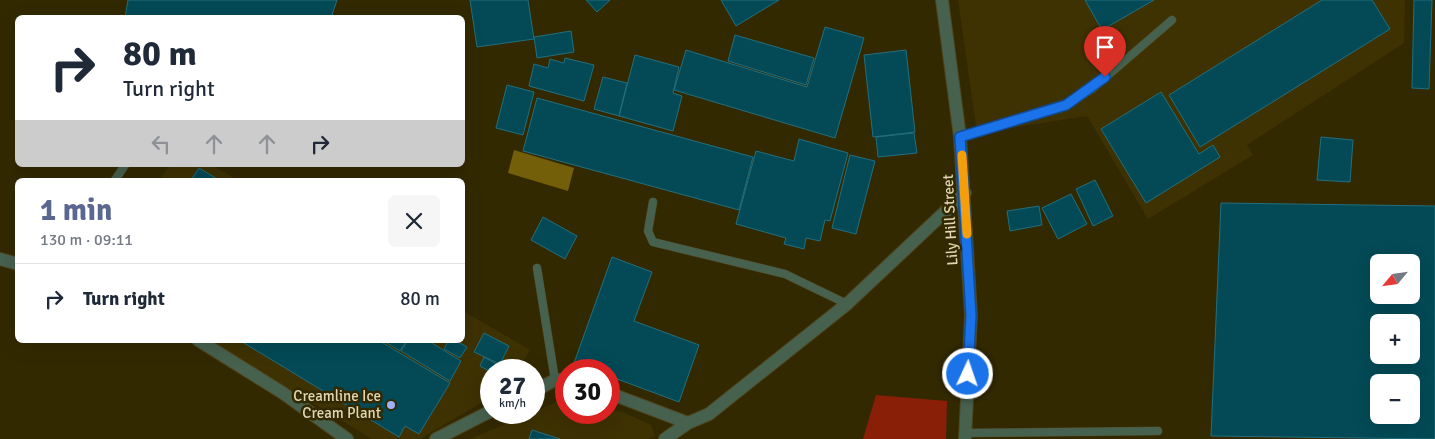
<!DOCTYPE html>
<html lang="en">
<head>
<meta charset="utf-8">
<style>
  body { margin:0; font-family:Signika,sans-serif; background:#f6f6f7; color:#1f2937; height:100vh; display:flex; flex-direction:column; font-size:19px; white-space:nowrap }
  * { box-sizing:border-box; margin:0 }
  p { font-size:16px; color:#747a83 }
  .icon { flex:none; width:28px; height:28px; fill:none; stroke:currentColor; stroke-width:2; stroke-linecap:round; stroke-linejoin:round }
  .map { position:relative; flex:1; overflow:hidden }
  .drawer { position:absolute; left:15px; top:178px; width:450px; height:165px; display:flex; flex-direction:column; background:#fff; border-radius:8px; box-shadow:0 5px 20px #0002 }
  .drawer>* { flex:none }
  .top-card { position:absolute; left:15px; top:15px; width:450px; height:152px; border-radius:8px; box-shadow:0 5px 20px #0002; background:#fff; color:#1f2937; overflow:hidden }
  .needle { width:32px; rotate:241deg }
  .tools { position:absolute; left:1370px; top:254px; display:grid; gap:10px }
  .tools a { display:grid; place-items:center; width:50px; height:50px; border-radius:8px; background:#fff; box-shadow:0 5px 20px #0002; font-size:25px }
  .speed { position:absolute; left:480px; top:359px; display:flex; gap:10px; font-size:25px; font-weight:700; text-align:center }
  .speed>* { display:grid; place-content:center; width:65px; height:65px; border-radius:50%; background:#fff; box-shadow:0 5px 20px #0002; line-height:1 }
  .speed small { font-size:12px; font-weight:400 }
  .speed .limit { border:8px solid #d22; background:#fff; color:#111 }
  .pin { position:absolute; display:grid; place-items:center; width:42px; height:42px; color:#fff; margin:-51px -21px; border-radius:50% 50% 50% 0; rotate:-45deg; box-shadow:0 0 5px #0007 }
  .pin .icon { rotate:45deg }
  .me { position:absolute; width:55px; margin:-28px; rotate:3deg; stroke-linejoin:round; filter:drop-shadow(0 0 4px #0008) }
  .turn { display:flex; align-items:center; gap:18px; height:105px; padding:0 25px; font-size:22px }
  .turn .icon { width:65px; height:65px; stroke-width:2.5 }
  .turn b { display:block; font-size:35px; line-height:42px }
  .lanes { display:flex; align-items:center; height:48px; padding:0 25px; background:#0003; justify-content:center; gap:25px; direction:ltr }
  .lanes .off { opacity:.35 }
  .round { display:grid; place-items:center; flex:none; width:52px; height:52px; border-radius:8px; background:#f6f6f7 }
  .head { display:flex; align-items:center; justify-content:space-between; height:85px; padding:0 25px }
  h1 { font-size:30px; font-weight:700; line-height:38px; color:#5a6790 }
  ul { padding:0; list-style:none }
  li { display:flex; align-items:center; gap:15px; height:70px; padding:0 25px; border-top:1px solid #e0e1e3 }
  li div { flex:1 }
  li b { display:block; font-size:19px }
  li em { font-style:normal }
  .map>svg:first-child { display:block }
</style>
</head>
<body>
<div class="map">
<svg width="1435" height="439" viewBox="0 0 1435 439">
  <rect width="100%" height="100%" fill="#332901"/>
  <path fill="#3e3203" d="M958,0H1405L1404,43L1247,145L1253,155L1148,219L1087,116L977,133Z
    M170,165H212L238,180H159Z
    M463,311L530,350L518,370H491V397L420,439H372L209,340H462Z
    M566,398V412H609V409L623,412L651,425L655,436L648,439H470Z"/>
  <path fill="#891f06" d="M876,395L947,401L946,439H863Z"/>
  <path fill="#735f0a" d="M514,150L574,168L568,191L508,173Z"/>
  <path fill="#034a56" stroke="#226f7e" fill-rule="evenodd" d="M128,0H337L331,18H125Z
    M470,0H528L534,39L477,47Z
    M586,0H610L597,12Z
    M721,0H779L736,26Z
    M1085,0H1154L1102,30Z
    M1322,0H1372L1390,29L1200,147L1169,95Z
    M1414,0H1432L1429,89L1412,88Z
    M825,27L864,38L835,138L674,90L686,50L807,87Z
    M571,31L574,52L537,58L534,37Z
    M735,35L814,58L806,85L728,61Z
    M906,50L915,132L873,137L864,55Z
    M635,55L679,67L673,93L682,96L673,131L619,116Z
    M565,58L594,65L584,101L529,86L534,64L548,68L550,59L564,63Z
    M603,77L627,83L619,116L594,109Z
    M507,85L534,92L523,135L496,128Z
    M1161,92L1199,154L1213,145L1220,157L1146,203L1101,129Z
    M537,98L753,157L739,210L523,151Z
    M914,133L917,153L878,157L876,137Z
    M1321,137L1353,140L1350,182L1317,180Z
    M799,139L848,153L830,221L825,220L820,241L806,238L804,249L784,244L786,238L736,224L756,151L794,161Z
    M850,155L875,161L856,234L832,228Z
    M199,168L219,180H191Z
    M1095,180L1113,216L1093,226L1076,189Z
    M1071,194L1087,224L1058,239L1042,208Z
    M1221,203L1435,206V439L1211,436ZM1379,262H1411V295H1379ZM1379,322H1411V355H1379ZM1379,382H1411V415H1379Z
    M1039,206L1042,225L1010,231L1007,211Z
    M543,217L577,236L565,259L531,240Z
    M612,257L652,272L634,321L699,345L679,402L609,376V370H592L574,363Z
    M484,333L509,346L500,364L474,352Z
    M239,340H378L450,383L419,434L405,426L399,437Z
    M382,340H407L400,351Z
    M408,340H427L461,361L450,381L401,351Z
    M449,340H455L467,347L460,358L444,349Z
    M484,357L500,366L498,370H491V372L480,366Z
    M532,430L560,439H529Z"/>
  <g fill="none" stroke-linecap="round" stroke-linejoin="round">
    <g stroke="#4f451d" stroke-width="9">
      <path id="service" d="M960,137L1066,105L1092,89L1172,20
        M115,180L125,165
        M653,202L648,231L653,242L785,274L847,304
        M537,268L555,380
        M965,433L1158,431"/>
    </g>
    <g stroke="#4f451d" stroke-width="14">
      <path id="minor" d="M942,0L960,137L971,315L965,439
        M0,259L18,264
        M198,340L283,393L347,439
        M534,391L555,380H566
        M609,393L688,423L709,414L847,304L965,193
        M436,439L491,411
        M665,439L688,423"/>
    </g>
    <use href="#service" stroke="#47614f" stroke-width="8"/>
    <use href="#minor" stroke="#47614f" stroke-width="12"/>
  </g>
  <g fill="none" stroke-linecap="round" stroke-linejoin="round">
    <g stroke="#114b97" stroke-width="12">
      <path id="route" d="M968,374L971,315L960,137L1066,105L1105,77"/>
    </g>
    <use href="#route" stroke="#1a73e8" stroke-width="9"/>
    <path stroke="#f59e0b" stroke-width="9" d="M962,155L967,234"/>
  </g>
  <circle fill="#a1b2fd" stroke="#332901" stroke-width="2" cx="391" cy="405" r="5"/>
  <g text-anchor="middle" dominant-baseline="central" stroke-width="5" stroke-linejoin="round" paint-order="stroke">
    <g font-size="15" fill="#e0d6b3" stroke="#332901">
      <text transform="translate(950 220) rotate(-93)">Lily Hill Street</text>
    </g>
    <g font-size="15" fill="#e0d6b3" stroke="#332901" text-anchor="end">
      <text x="381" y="396">Creamline Ice<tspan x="381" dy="17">Cream Plant</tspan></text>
    </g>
  </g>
</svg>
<div class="tools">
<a><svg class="needle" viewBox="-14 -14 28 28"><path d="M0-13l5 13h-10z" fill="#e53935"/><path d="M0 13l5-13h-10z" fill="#747a83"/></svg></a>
<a>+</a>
<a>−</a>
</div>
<div class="speed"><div>27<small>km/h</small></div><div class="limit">30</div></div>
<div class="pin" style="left:1105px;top:77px;background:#d93025"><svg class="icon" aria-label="arrive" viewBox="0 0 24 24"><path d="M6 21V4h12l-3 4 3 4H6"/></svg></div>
<svg class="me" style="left:968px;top:374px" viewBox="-20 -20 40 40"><circle r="17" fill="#1a73e8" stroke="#fff" stroke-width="3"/><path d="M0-11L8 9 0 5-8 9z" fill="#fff"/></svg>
<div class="top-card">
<div class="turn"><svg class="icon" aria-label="right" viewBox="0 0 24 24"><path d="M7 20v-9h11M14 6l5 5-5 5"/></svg><div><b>80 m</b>Turn right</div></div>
<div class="lanes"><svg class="icon off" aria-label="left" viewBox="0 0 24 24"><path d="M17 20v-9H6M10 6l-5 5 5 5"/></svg><svg class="icon off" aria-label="ahead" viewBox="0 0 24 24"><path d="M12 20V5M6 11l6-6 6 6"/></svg><svg class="icon off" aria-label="ahead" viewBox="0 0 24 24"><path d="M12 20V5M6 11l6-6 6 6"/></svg><svg class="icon" aria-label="right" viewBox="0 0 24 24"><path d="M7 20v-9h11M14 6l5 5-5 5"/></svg></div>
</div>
<section class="drawer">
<div class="head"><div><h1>1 min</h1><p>130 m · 09:11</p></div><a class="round"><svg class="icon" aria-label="close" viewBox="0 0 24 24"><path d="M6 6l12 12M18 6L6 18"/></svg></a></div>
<ul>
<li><svg class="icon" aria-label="right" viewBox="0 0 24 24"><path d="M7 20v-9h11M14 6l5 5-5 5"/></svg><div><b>Turn right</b></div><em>80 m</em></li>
</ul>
</section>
</div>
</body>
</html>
